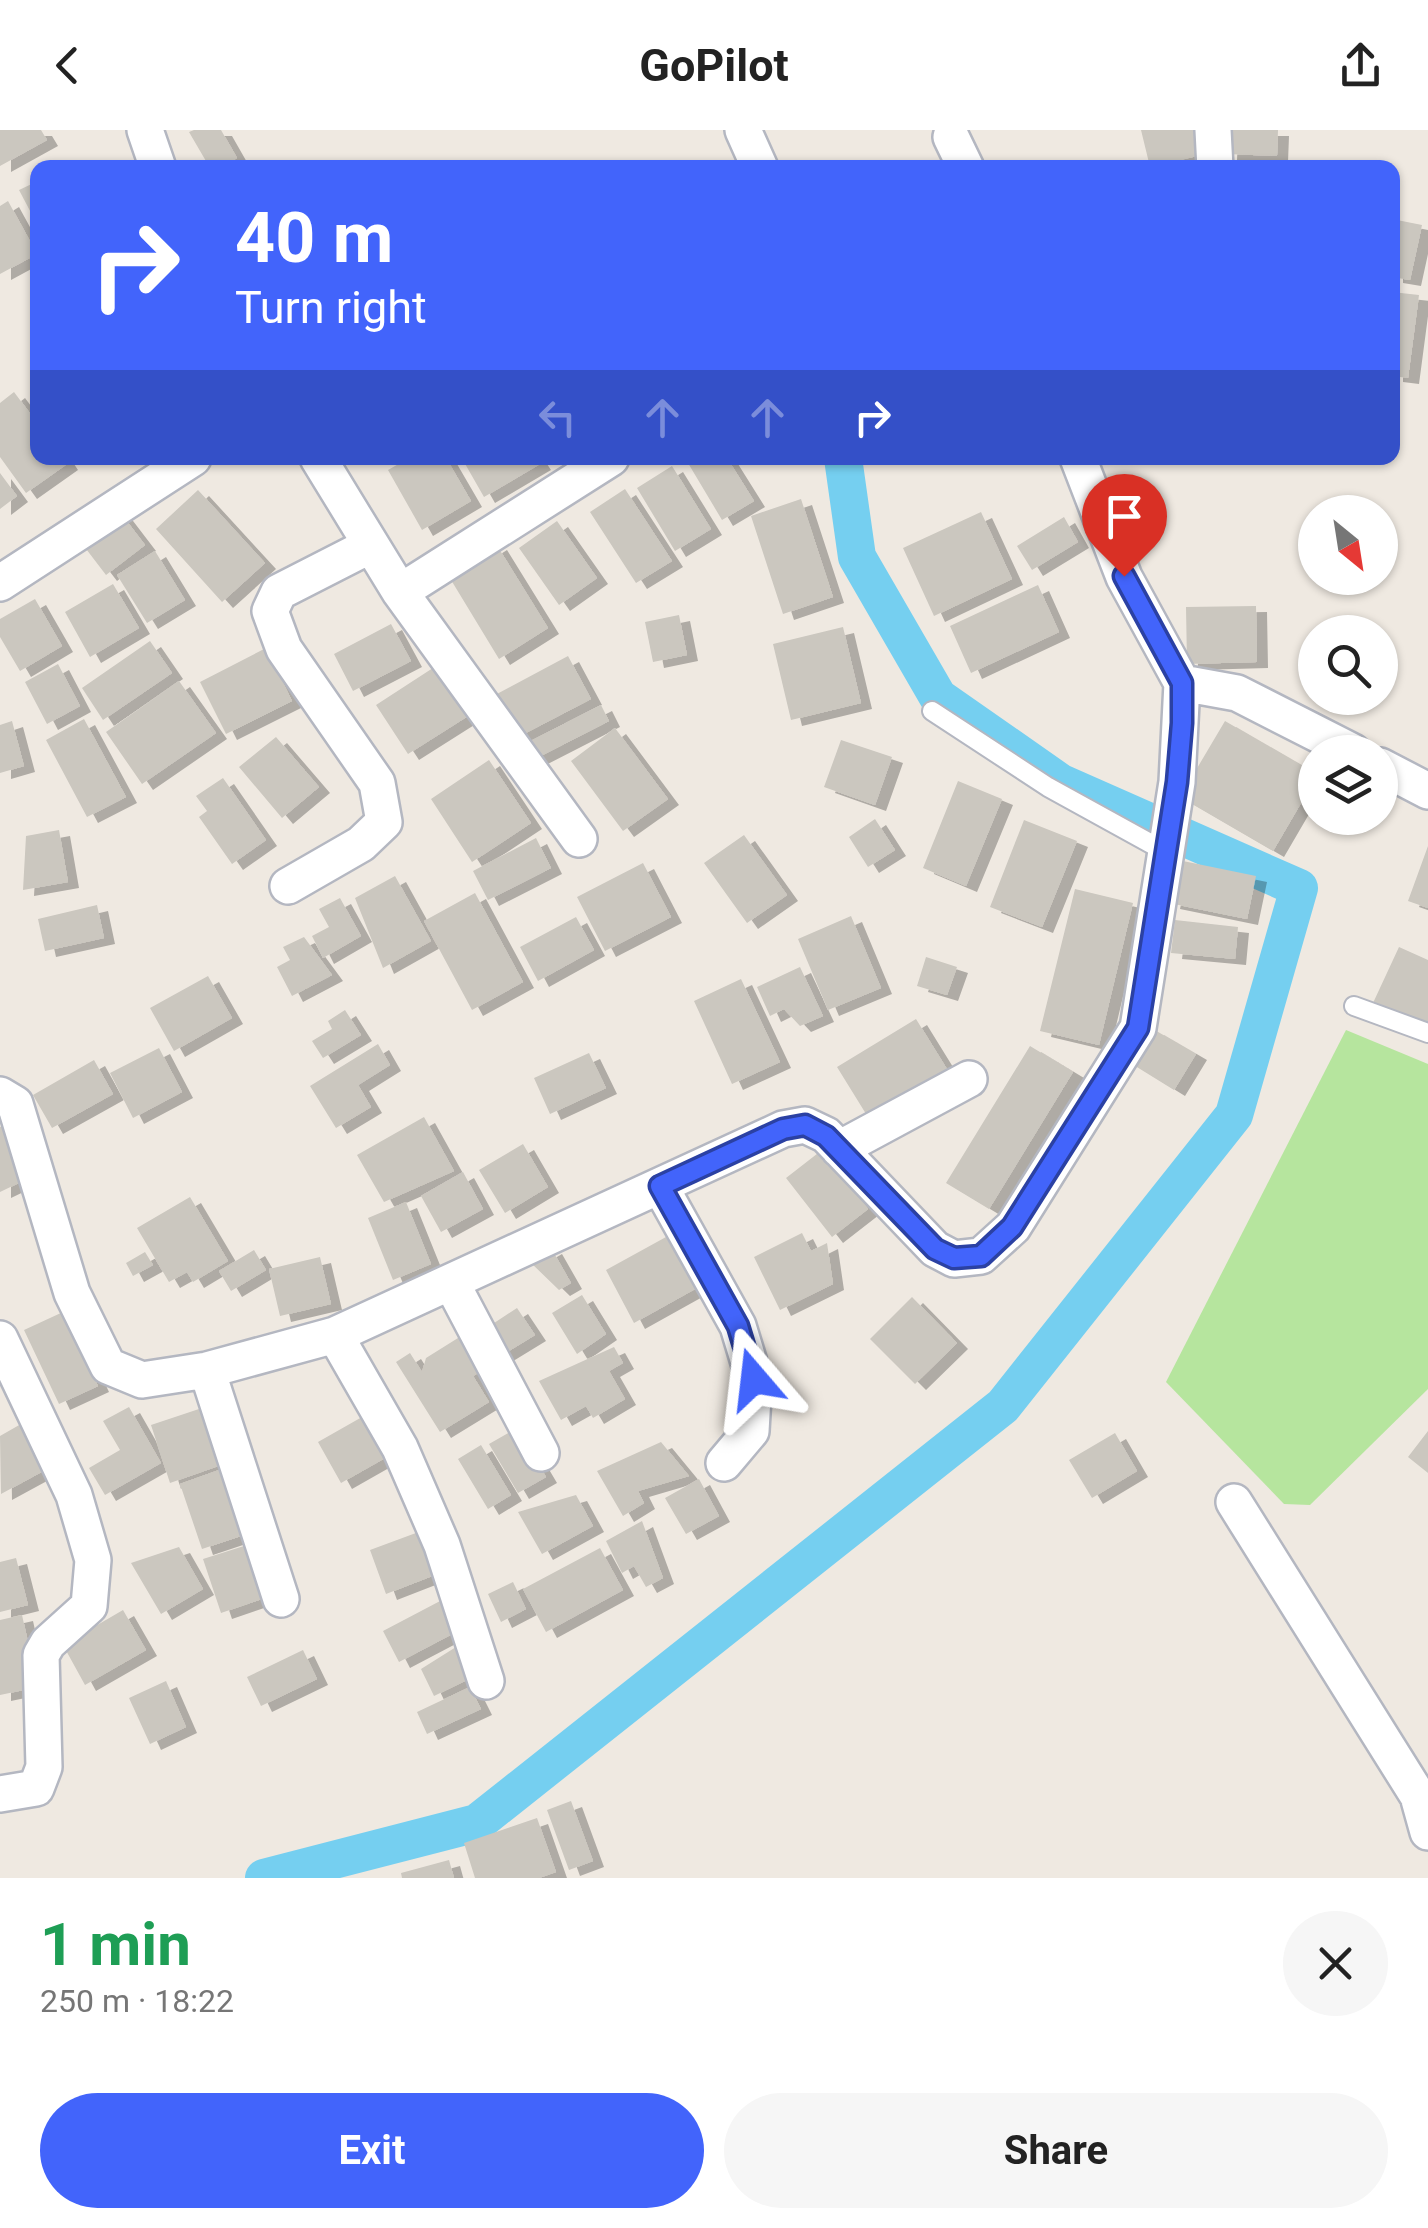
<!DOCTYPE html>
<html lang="en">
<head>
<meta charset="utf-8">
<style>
  body { margin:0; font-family:Roboto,sans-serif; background:#f6f6f6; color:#222; height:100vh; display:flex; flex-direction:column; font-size:38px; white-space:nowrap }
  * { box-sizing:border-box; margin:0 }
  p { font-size:32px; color:#767676 }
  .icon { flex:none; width:55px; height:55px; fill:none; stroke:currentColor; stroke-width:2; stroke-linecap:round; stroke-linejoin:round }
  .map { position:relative; height:1748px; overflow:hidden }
  .drawer { display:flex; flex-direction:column; background:#fff; flex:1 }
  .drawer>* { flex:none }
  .hud { position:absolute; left:30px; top:30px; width:1370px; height:305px; border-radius:20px; box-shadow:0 2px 8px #0004; background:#4264fb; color:#fff; overflow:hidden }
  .needle { width:65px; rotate:150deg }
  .buttons { position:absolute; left:1298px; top:365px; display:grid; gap:20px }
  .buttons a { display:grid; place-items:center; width:100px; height:100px; border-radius:50%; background:#fff; box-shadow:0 2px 8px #0004; font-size:50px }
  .pin { position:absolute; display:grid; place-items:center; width:85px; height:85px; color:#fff; margin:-102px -42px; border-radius:50% 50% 50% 0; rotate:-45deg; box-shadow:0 0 10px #0007 }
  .pin .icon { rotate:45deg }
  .me { position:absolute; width:110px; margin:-55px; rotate:343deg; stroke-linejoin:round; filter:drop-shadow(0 0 8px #0008) }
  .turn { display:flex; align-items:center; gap:35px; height:210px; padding:0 40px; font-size:45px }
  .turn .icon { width:130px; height:130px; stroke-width:2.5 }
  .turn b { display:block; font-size:70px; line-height:85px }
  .lanes { display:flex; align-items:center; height:95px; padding:0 40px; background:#0003; justify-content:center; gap:50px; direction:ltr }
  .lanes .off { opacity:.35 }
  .round { display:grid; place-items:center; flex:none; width:105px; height:105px; border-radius:52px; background:#f6f6f6 }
  .head { display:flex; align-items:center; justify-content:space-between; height:170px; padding:0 40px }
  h1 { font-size:60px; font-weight:700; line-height:75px; color:#1e9e55 }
  .primary-button { display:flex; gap:20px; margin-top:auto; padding:20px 40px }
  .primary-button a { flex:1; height:115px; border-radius:60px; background:#4264fb; color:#fff; font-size:40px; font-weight:700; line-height:115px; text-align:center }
  .primary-button a+a { background:#f6f6f6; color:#222 }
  header { display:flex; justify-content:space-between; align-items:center; height:130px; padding:0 40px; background:#fff; font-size:45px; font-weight:700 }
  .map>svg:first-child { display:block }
</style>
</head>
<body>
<header><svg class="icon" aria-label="back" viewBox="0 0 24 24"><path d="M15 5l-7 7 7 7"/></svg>GoPilot<svg class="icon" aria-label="share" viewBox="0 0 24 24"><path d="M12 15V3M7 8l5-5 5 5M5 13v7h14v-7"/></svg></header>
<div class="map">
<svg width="1428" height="1748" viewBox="0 0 1428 1748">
  <defs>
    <filter id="shadow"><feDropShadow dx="11" dy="6" stdDeviation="0" flood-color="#0004"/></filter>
  </defs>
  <rect width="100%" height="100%" fill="#efe9e1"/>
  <path fill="#b6e59e" d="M1346,900L1428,934V1259L1310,1375L1284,1374L1166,1252Z"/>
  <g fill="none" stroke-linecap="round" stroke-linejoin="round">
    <path stroke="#75cff0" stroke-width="38" d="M264,1748L477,1693L1003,1276L1234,985L1299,758L1061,653L938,567L857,427L843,328"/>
  </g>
  <path fill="#cbc7bf" filter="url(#shadow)" d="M0,0H41L47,10L0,36Z
    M194,0H221L237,28L220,38H210L189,2Z
    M1141,0H1204L1210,23L1150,37Z
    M1227,0H1278L1277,26L1226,24Z
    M38,51V96L19,60Z
    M8,71L37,124L0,144V76Z
    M1392,89L1422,95L1410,150L1392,147Z
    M1392,162L1419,165L1408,248L1392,246Z
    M14,262L38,294V328H63L67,334L26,363L0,327V273Z
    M409,328H446L471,371L422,400L388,340Z
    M472,328H536L540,334L484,367L464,332Z
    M685,328H727L754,371L722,390Z
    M672,336L711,399L675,421L637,358Z
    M0,343L17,366L0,379Z
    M625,359L672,431L636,453L590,382Z
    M198,360L265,433L222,472L156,399Z
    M801,369L833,467L783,484L751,386Z
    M119,381L145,415L106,445L80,411Z
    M981,382L1012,449L934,486L903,418Z
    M1064,387L1078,412L1032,440L1017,416Z
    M557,391L597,448L559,475L519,418Z
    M496,414L548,498L499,529L448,445Z
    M155,421L185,470L147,493L117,445Z
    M113,454L139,498L90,527L65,482Z
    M1038,455L1059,502L971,543L950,496Z
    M35,469L62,516L20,541L0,507V489Z
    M1256,476L1257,532L1187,534L1186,477Z
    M679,485L687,525L653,532L645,492Z
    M391,494L411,531L353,561L334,524Z
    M843,497L861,573L791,590L773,514Z
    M150,511L172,543L103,590L82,558Z
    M266,518L292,571L226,604L200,552Z
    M568,526L591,569L518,607L495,565Z
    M58,534L80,576L47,594L25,552Z
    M436,536L468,586L408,624L376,575Z
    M179,551L216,603L142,654L106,602Z
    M601,575L609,591L527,633L519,617Z
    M84,589L126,667L87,687L46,610Z
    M12,591L24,636L0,643V595Z
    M1225,591L1315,643V649L1273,721L1180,667Z
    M615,598L668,669L623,701L571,631Z
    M276,607L319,657L282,688L239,637Z
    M841,610L892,627L875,675L824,657Z
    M489,630L531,693L472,732L431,669Z
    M223,648L266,710L232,734L199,687L207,681L196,666Z
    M958,651L1002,669L966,756L923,738Z
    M875,689L895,720L868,737L849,707Z
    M1024,690L1077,711L1042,797L990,777Z
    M59,700L68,752L23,760L26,706Z
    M744,705L787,765L747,793L704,733Z
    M536,708L551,738L488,770L473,741Z
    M1428,716V778L1408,771Z
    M1178,730L1256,746L1247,789L1169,773Z
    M643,733L671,787L605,821L577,767Z
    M395,746L431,811L383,838L355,768Z
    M1075,759L1133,773L1099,915L1040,901Z
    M475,763L523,852L472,880L424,791Z
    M340,768L361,806L323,828L312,806L329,797L319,779Z
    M97,775L104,808L45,821L38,789Z
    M851,786L881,858L828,880L798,809Z
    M576,787L594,820L538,851L520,817Z
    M1175,790L1238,797L1235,829L1171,823Z
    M304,807L332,845L292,866L277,837L290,830L283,817Z
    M1399,817L1428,830V897L1373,873Z
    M926,827L957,837L947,865L917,856Z
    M800,837L823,886L800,896L784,879L770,886L757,857Z
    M208,846L232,888L174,921L150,878Z
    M741,849L780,932L732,954L694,871Z
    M345,880L361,905L323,928L312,911L332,899L328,891Z
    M916,889L950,944L871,992L837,937Z
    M1153,899L1196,924L1174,960L1132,934Z
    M378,914L390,935L358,955L371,977L336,998L310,956Z
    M1030,916L1073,942L989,1079L946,1053Z
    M159,918L182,962L133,988L110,943Z
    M589,923L606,958L550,984L534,948Z
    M94,930L113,964L52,998L33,965Z
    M424,987L454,1041L384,1072L357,1025Z
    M11,992L25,1050L0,1062V997Z
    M523,1014L548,1057L505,1083L479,1040Z
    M822,1020L868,1079L832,1107L786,1048Z
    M463,1042L483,1079L441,1102L421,1066Z
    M190,1067L228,1131L193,1152L187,1142L169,1152L137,1098Z
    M406,1072L431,1134L393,1150L368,1088Z
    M802,1103L811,1121L827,1113L833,1154L780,1180L754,1127Z
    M666,1107L695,1159L634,1193L606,1140Z
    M551,1118L571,1153L559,1160L529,1131Z
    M254,1120L266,1140L231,1161L219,1141Z
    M145,1122L153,1135L133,1146L126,1133Z
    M320,1127L331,1174L280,1186L269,1139Z
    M582,1165L606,1204L577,1224L552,1183Z
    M912,1167L957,1213L915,1254L870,1209Z
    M517,1178L535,1205L499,1227L482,1201Z
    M63,1182L98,1256L59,1274L24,1200Z
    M466,1203L488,1237L473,1246L489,1272L440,1302L396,1232L410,1223L422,1242L426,1228Z
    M614,1217L623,1233L609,1241L625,1269L593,1288L586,1276L561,1290L539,1251Z
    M129,1277L161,1333L105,1365L89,1338L120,1320L103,1291Z
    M205,1277L224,1334L170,1353L151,1295Z
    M362,1287L385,1328L341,1353L318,1312Z
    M21,1294L47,1339L1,1364L0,1306Z
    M517,1298L546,1347L518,1363L489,1314Z
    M1428,1301V1343L1408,1327Z
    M1115,1303L1137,1341L1092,1368L1069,1330Z
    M661,1312L689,1346L638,1361L644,1373L623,1386L597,1341Z
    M481,1315L511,1365L488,1379L458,1329Z
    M219,1340L241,1406L202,1419L180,1354Z
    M699,1349L719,1386L686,1404L665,1368Z
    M576,1365L593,1396L542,1424L518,1382Z
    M642,1391L663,1448L646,1457L634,1436L622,1443L606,1411Z
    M424,1400L440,1443L386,1464L370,1420Z
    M244,1416L262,1469L221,1483L203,1429Z
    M179,1417L203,1459L161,1484L131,1433Z
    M600,1418L623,1460L546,1502L523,1459Z
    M16,1428L28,1475L0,1482V1432Z
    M513,1452L526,1479L501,1492L488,1464Z
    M442,1470L458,1501L399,1532L383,1501Z
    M123,1480L146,1520L85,1555L63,1515Z
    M22,1485L38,1557L0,1565V1490Z
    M456,1517L471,1548L434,1566L421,1539Z
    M303,1520L317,1549L261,1576L247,1547Z
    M166,1551L186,1597L150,1614L129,1568Z
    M470,1557L481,1579L427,1604L417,1582Z
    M571,1671L593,1731L569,1740L547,1680Z
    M537,1688L556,1742L539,1748H475L464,1713Z
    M449,1730L454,1748H402L401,1743Z"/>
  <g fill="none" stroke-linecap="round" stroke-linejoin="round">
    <g stroke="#b4b7c1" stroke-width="22">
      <path id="service" d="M932,581L1048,657L1166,722
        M1354,876L1428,903"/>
    </g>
    <g stroke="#b4b7c1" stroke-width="40">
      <path id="minor" d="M145,0L158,38
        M743,0L760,38
        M1213,0L1215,38
        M951,7L966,38
        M318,328L400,462L579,709
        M1078,328L1124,447L1182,553
        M0,453L193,328
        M400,462L611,328
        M1380,636L1428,661
        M288,756L361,714L384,692L377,653L284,519L270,481L279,462L371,415
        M0,965L15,974L72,1163L108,1236L142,1250L207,1240L335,1205L783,999L805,995L826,1005L935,1119L954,1129L981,1126L1013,1097L1138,898L1177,652L1182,553L1237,563L1353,622
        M839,1019L969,949
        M660,1056L738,1196L754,1249L751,1301L724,1333
        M452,1154L541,1323
        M335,1205L400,1318L442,1415L486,1551
        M0,1209L74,1365L93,1430L89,1476L48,1513L41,1525L44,1637L36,1658L0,1664
        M207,1240L281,1469
        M1234,1372L1418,1666L1428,1702"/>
    </g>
    <use href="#service" stroke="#fff" stroke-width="18"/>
    <use href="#minor" stroke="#fff" stroke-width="35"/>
  </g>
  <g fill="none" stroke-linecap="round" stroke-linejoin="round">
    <g stroke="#2b41a3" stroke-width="25">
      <path id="route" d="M754,1249L738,1196L660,1056L783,999L805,995L826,1006L935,1119L954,1128L981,1126L1012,1097L1138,898L1177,652L1182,593V553L1124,446"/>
    </g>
    <use href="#route" stroke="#4264fb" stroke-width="18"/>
  </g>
</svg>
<div class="buttons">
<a><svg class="needle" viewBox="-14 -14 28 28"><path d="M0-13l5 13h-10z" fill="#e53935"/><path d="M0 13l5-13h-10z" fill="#767676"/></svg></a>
<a><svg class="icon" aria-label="search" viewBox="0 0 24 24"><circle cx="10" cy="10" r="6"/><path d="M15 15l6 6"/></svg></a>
<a><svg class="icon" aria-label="layers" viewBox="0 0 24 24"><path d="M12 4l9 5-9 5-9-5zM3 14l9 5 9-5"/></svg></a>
</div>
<div class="pin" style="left:1124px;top:446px;background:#d93025"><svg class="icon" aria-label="arrive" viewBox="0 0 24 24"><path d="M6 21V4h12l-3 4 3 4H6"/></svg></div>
<svg class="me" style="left:754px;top:1249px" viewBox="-20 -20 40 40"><path d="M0-17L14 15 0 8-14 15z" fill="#4264fb" stroke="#fff" stroke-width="4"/></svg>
<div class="hud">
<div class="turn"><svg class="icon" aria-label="right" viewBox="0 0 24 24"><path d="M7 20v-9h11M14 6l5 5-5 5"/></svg><div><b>40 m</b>Turn right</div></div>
<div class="lanes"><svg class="icon off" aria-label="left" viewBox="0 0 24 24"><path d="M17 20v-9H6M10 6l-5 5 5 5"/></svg><svg class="icon off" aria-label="ahead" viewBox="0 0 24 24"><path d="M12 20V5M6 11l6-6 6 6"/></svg><svg class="icon off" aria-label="ahead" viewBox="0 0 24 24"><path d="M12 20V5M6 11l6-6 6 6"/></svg><svg class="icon" aria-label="right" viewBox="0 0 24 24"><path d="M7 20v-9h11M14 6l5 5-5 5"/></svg></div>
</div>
</div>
<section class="drawer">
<div class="head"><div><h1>1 min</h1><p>250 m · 18:22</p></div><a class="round"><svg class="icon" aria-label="close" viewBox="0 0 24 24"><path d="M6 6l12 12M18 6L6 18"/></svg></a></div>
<div class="primary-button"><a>Exit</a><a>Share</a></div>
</section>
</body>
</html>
